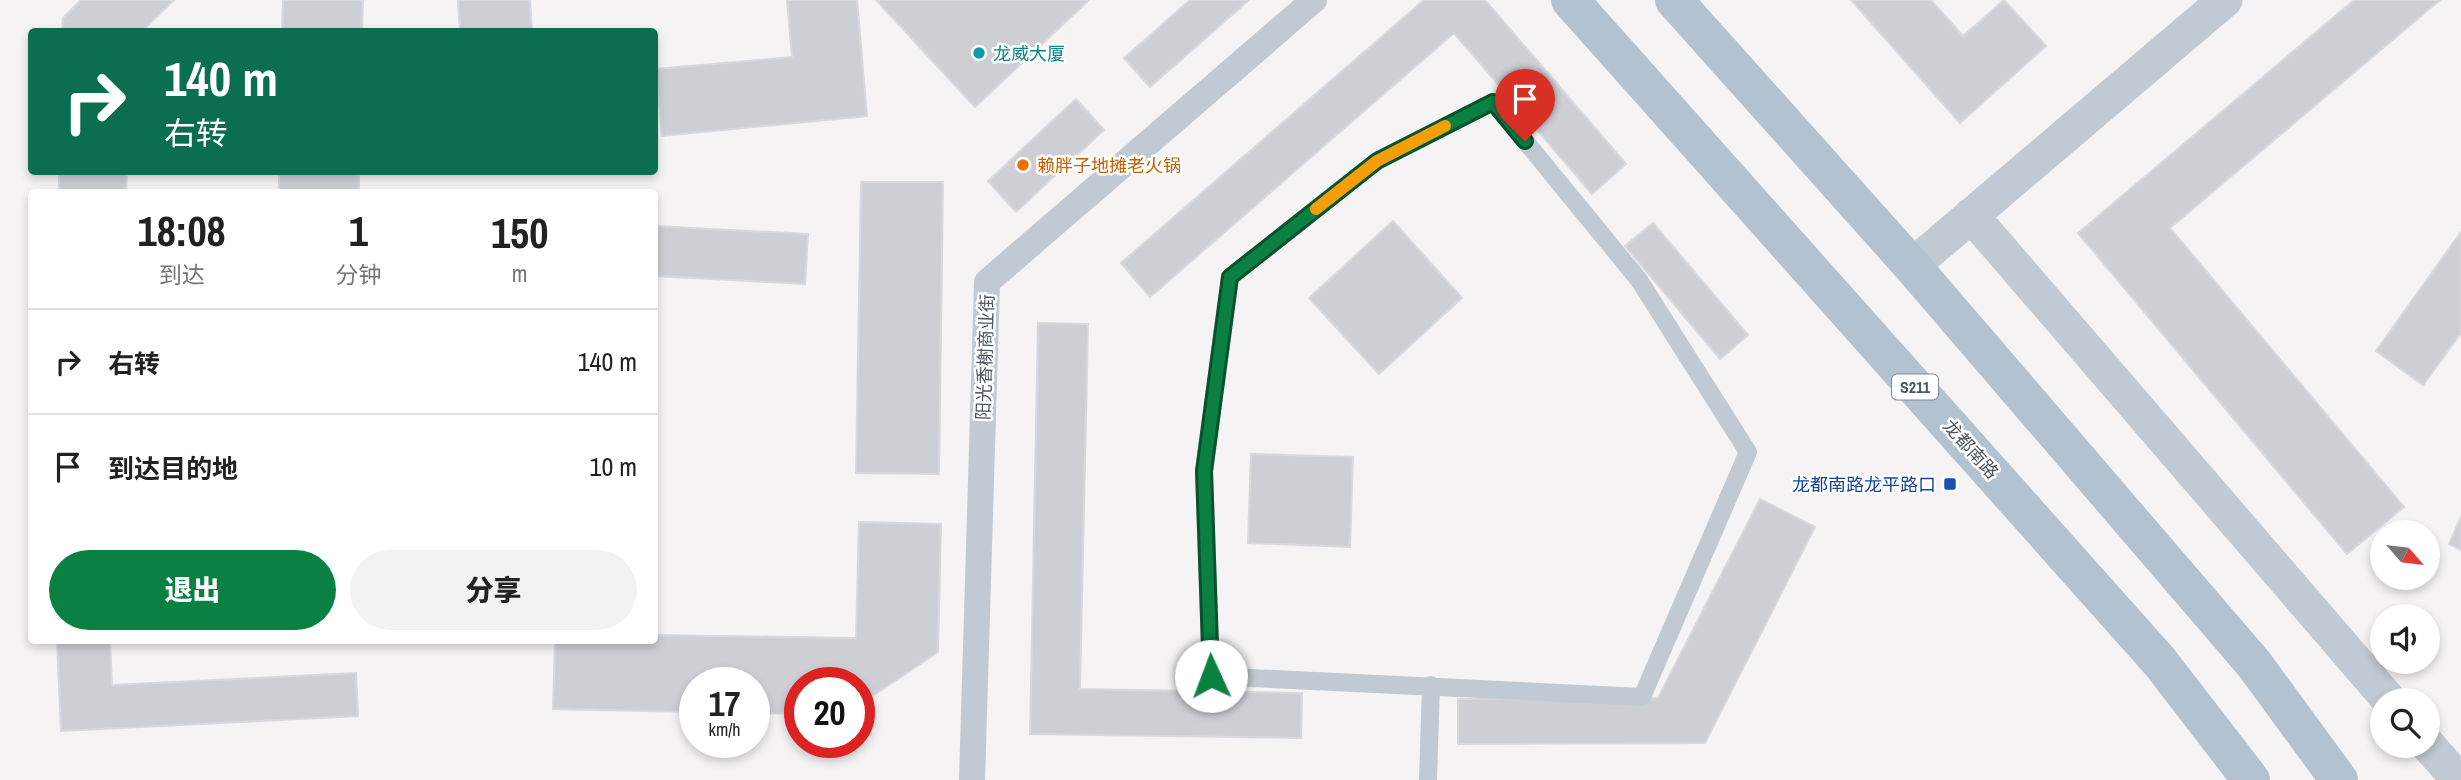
<!DOCTYPE html>
<html lang="zh">
<head>
<meta charset="utf-8">
<style>
  body { margin:0; font-family:"Archivo Narrow","Noto Sans SC",sans-serif; background:#f2f2f2; color:#222; height:100vh; display:flex; flex-direction:column; font-size:26px; white-space:nowrap }
  * { box-sizing:border-box; margin:0 }
  p { font-size:23px; color:#767676 }
  .icon { flex:none; width:38px; height:38px; fill:none; stroke:currentColor; stroke-width:2; stroke-linecap:round; stroke-linejoin:round }
  .map { position:relative; flex:1; overflow:hidden }
  .details { position:absolute; left:28px; top:189px; width:630px; height:455px; display:flex; flex-direction:column; background:#fff; border-radius:7px; box-shadow:0 4px 10px #0003 }
  .details>* { flex:none }
  .hud { position:absolute; left:28px; top:28px; width:630px; height:147px; border-radius:7px; box-shadow:0 4px 10px #0003; background:#0b6e4f; color:#fff; overflow:hidden }
  .needle { width:46px; rotate:118deg }
  .buttons { position:absolute; left:2370px; top:520px; display:grid; gap:14px }
  .buttons a { display:grid; place-items:center; width:70px; height:70px; border-radius:50%; background:#fff; box-shadow:0 4px 10px #0003; font-size:35px }
  .speed { position:absolute; left:679px; top:667px; display:flex; gap:14px; font-size:35px; font-weight:700; text-align:center }
  .speed>* { display:grid; place-content:center; width:91px; height:91px; border-radius:50%; background:#fff; box-shadow:0 4px 10px #0003; line-height:1 }
  .speed small { font-size:18px; font-weight:400 }
  .speed .limit { border:10px solid #d22; background:#fff; color:#111 }
  .pin { position:absolute; display:grid; place-items:center; width:60px; height:60px; color:#fff; margin:-72px -30px; border-radius:50% 50% 50% 0; rotate:-45deg; box-shadow:0 0 7px #0007 }
  .pin .icon { rotate:45deg }
  .me { position:absolute; width:77px; margin:-38px; rotate:358deg; stroke-linejoin:round; filter:drop-shadow(0 0 5px #0008) }
  .turn { display:flex; align-items:center; gap:24px; height:147px; padding:0 21px; font-size:32px }
  .turn .icon { width:91px; height:91px; stroke-width:2.5 }
  .turn b { display:block; font-size:49px; line-height:60px }
  .eta { display:flex; justify-content:space-evenly; align-items:center; height:119px; text-align:center }
  .eta b { font-size:42px; font-weight:800; line-height:49px }
  .button { display:flex; gap:14px; margin-top:auto; padding:14px 21px }
  .button a { flex:1; height:80px; border-radius:42px; background:#0b8043; color:#fff; font-size:28px; font-weight:800; line-height:80px; text-align:center }
  .button a+a { background:#f2f2f2; color:#222 }
  ul { padding:0; list-style:none }
  li { display:flex; align-items:center; gap:21px; height:105px; padding:0 21px; border-top:2px solid #e0e0e0 }
  li div { flex:1 }
  li b { display:block; font-size:26px }
  li em { font-style:normal }
  .map>svg:first-child { display:block }
</style>
</head>
<body>
<div class="map">
<svg width="2461" height="780" viewBox="0 0 2461 780">
  <rect width="100%" height="100%" fill="#f5f3f3"/>
  <path fill="#cdcfd5" stroke="#d7d9de" stroke-width="2" d="M81,0H174L141,32H62L63,18Z
    M283,0H363L362,32H282Z
    M458,0H530L532,32H460Z
    M787,0H857L867,116L662,136L656,69L792,57Z
    M876,0H1089L975,107Z
    M1190,0H1249L1150,87L1124,58Z
    M1424,0H1485L1626,164L1592,194L1454,33L1150,297L1121,263Z
    M1851,0H1931L1963,36L2004,0L2046,46L1960,123Z
    M2354,0H2440L2170,228L2404,507L2347,554L2078,233Z
    M1076,99L1104,130L1016,212L988,181Z
    M59,172H127L126,192H59Z
    M279,172H359V192H279Z
    M861,182H943L939,474L856,473Z
    M1393,221L1462,298L1379,374L1309,298Z
    M1653,223L1748,335L1720,359L1625,246Z
    M654,226L808,234L805,284L654,276Z
    M2461,232V333L2423,385L2376,351Z
    M1038,323L1088,324L1080,689L1302,693L1301,738L1030,734Z
    M1251,454L1353,457L1350,547L1248,543Z
    M1760,499L1815,527L1705,743L1458,744V699L1658,698Z
    M2461,517V550L2449,544Z
    M859,522L941,524L938,652L859,705V682H800V714L754,713V682H695V712L553,709L555,640H654V635L856,638Z
    M57,640H110L112,685L356,673L358,716L61,731Z"/>
  <g fill="none" stroke-linecap="round" stroke-linejoin="round">
    <path stroke="#c1cad2" stroke-width="18" d="M1493,102L1639,280L1748,452L1642,697L1211,676L1204,471L1230,277L1377,161Z
      M1428,780L1431,685"/>
    <path stroke="#c1cad2" stroke-width="26" d="M972,780L987,282L1314,0"/>
    <path stroke="#c1cad2" stroke-width="35" d="M1971,215L2389,700
      M1912,266L2225,0
      M2427,744L2459,780"/>
    <path stroke="#b3c2d1" stroke-width="38" d="M1570,0L2160,662L2251,780
      M1674,0L1912,266L2254,664L2339,780"/>
  </g>
  <g fill="none" stroke-linecap="round" stroke-linejoin="round">
    <g stroke="#07532c" stroke-width="18">
      <path id="route" d="M1211,676L1204,471L1230,277L1377,161L1493,102L1525,141"/>
    </g>
    <use href="#route" stroke="#0b8043" stroke-width="12"/>
    <path stroke="#f59e0b" stroke-width="12" d="M1316,209L1377,161L1445,126"/>
  </g>
  <circle fill="#0f9aa8" stroke="#fff" stroke-width="2.5" cx="979" cy="53" r="7"/>
  <circle fill="#e8710a" stroke="#fff" stroke-width="2.5" cx="1023" cy="165" r="7"/>
  <rect fill="#1a4fb4" stroke="#fff" stroke-width="2.5" x="1943" y="477" width="14" height="14" rx="3.5"/>
  <g text-anchor="middle" dominant-baseline="central" stroke-width="5" stroke-linejoin="round" paint-order="stroke">
    <rect fill="#fff" stroke="#808990" stroke-width="2" x="1892" y="374.5" width="46" height="25" rx="5"/>
    <g font-size="16" font-weight="bold" fill="#4a5661">
      <text x="1915" y="387">S211</text>
    </g>
    <g font-size="18" fill="#0d838f" stroke="#fff" text-anchor="start">
      <text x="993" y="53">龙威大厦</text>
    </g>
    <g font-size="18" fill="#c56008" stroke="#fff" text-anchor="start">
      <text x="1037" y="165">赖胖子地摊老火锅</text>
    </g>
    <g font-size="18" fill="#4a5661" stroke="#fff">
      <text transform="translate(985 357) rotate(-88)">阳光香榭商业街</text>
      <text transform="translate(1971 449) rotate(48)">龙都南路</text>
    </g>
    <g font-size="18" fill="#164399" stroke="#fff" text-anchor="end">
      <text x="1936" y="484">龙都南路龙平路口</text>
    </g>
  </g>
</svg>
<div class="buttons">
<a><svg class="needle" viewBox="-14 -14 28 28"><path d="M0-13l5 13h-10z" fill="#e53935"/><path d="M0 13l5-13h-10z" fill="#767676"/></svg></a>
<a><svg class="icon" aria-label="sound" viewBox="0 0 24 24"><path d="M4 9h4l5-4v14l-5-4H4zM17 9q2 3 0 6"/></svg></a>
<a><svg class="icon" aria-label="search" viewBox="0 0 24 24"><circle cx="10" cy="10" r="6"/><path d="M15 15l6 6"/></svg></a>
</div>
<div class="speed"><div>17<small>km/h</small></div><div class="limit">20</div></div>
<div class="pin" style="left:1525px;top:141px;background:#d93025"><svg class="icon" aria-label="arrive" viewBox="0 0 24 24"><path d="M6 21V4h12l-3 4 3 4H6"/></svg></div>
<svg class="me" style="left:1211px;top:676px" viewBox="-20 -20 40 40"><circle r="19" fill="#fff"/><path d="M0-13L10 11 0 6-10 11z" fill="#0b8043"/></svg>
<div class="hud">
<div class="turn"><svg class="icon" aria-label="right" viewBox="0 0 24 24"><path d="M7 20v-9h11M14 6l5 5-5 5"/></svg><div><b>140 m</b>右转</div></div>
</div>
<section class="details">
<div class="eta">
<div><b>18:08</b><p>到达</p></div>
<div><b>1</b><p>分钟</p></div>
<div><b>150</b><p>m</p></div>
</div>
<ul>
<li><svg class="icon" aria-label="right" viewBox="0 0 24 24"><path d="M7 20v-9h11M14 6l5 5-5 5"/></svg><div><b>右转</b></div><em>140 m</em></li>
<li><svg class="icon" aria-label="arrive" viewBox="0 0 24 24"><path d="M6 21V4h12l-3 4 3 4H6"/></svg><div><b>到达目的地</b></div><em>10 m</em></li>
</ul>
<div class="button"><a>退出</a><a>分享</a></div>
</section>
</div>
</body>
</html>
